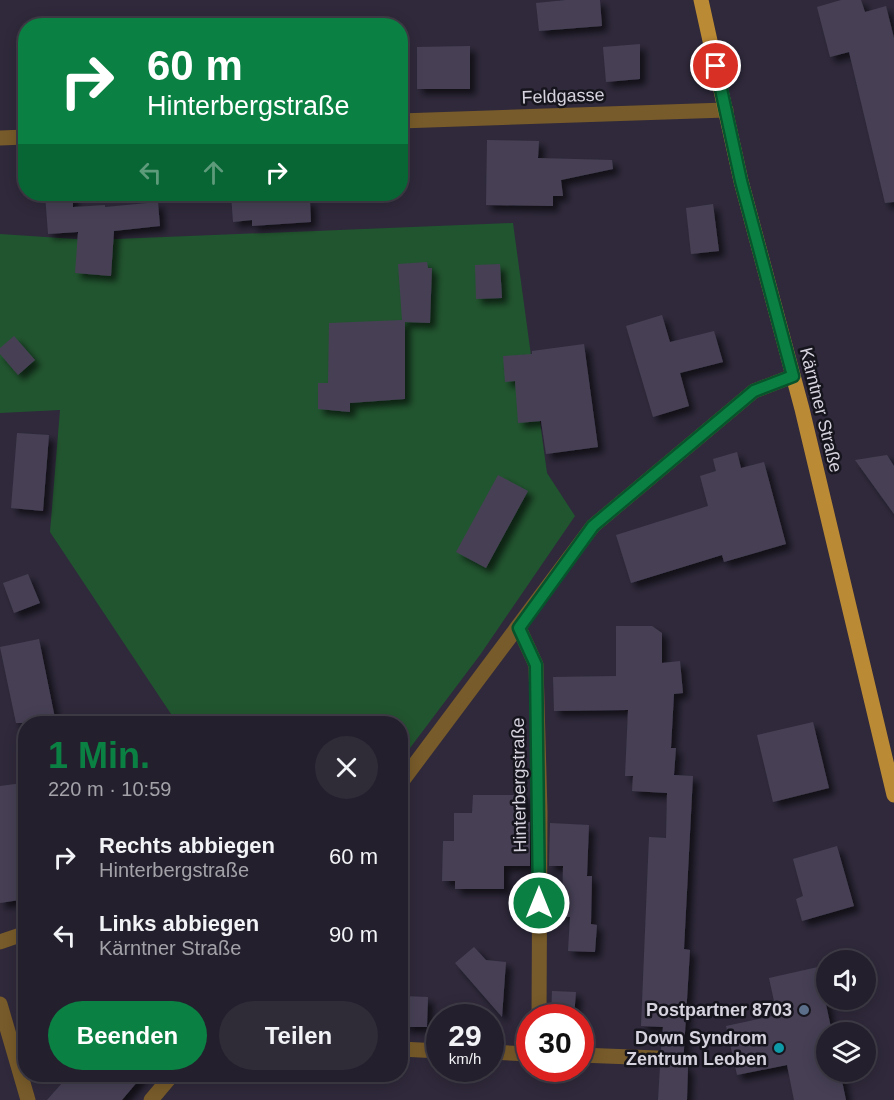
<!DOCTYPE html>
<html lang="de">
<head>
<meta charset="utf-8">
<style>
  body { margin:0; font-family:Arial,sans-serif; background:#2f2c38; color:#f1f3f6; height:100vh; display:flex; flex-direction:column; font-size:22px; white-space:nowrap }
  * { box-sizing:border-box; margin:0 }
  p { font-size:20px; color:#a3a2a9 }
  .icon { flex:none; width:33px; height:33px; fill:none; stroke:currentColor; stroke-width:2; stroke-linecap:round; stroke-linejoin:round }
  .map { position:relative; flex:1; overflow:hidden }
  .side { position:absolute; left:18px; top:716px; width:390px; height:366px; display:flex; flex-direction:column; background:#231f2c; border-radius:24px; box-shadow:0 3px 15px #0003,0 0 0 2px #403d48 }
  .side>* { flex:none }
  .top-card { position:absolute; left:18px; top:18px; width:390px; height:183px; border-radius:24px; box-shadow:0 3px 15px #0003,0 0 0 2px #403d48; background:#0b8043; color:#fff; overflow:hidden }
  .tools { position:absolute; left:816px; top:950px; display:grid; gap:12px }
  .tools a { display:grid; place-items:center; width:60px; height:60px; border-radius:50%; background:#231f2c; box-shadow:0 3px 15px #0003,0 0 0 2px #403d48; font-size:30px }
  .speed { position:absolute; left:426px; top:1004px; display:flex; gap:12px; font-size:30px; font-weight:700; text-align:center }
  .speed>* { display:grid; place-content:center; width:78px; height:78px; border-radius:50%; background:#231f2c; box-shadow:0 3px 15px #0003,0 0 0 2px #403d48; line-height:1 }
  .speed small { font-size:15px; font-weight:400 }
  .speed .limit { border:9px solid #d22; background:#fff; color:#111 }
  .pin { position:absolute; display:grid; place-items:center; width:51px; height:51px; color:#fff; margin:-26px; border:3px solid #fff; border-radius:50%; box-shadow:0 2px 6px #0007 }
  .me { position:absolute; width:66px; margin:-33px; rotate:0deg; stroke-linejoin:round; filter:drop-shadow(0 0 4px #0008) }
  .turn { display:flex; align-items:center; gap:21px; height:126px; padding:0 30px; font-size:27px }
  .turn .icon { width:78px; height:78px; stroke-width:2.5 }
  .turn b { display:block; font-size:42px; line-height:51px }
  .lanes { display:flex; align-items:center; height:57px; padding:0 30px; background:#0003; justify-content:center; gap:30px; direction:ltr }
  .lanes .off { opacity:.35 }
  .round { display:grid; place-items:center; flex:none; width:63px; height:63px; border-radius:32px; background:#2f2c38 }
  .summary { display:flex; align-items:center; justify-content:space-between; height:102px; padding:0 30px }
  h1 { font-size:36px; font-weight:700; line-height:45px; color:#0b8043 }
  .cta { display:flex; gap:12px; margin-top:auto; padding:12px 30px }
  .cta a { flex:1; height:69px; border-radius:36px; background:#0b8043; color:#fff; font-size:24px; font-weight:700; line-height:69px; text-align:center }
  .cta a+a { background:#2f2c38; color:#f1f3f6 }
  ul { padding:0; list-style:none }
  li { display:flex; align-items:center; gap:18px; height:78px; padding:0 30px }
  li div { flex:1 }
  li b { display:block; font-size:22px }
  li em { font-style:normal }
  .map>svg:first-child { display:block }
</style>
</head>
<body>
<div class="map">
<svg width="894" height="1100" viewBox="0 0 894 1100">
  <defs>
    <filter id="shadow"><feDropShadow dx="5.5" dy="5.5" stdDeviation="3" flood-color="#0009"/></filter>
  </defs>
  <rect width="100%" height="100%" fill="#2f293b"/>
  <path fill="#21552f" d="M513,223L547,473L575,516L480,655L401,760L400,723H177L50,532L60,410L0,413V234L91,240Z"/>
  <path fill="#464054" filter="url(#shadow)" d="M566,0H600L602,26L539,31L536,3Z
    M841,0H861L865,12L886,6L894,38V202L885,203L849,52L830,57L817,7Z
    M640,44V79L606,82L603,47Z
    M470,46V89H417V47Z
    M487,140L539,141L538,158L612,160L613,169L561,180L563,196H553V206L486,205Z
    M45,194H73V207L105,205V207L158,202L160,226L114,231L111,276L75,273L78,232L48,234Z
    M231,194H297L298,200H310L311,222L252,226V220L233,222Z
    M713,204L719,251L691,254L686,208Z
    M427,262L428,268H432L430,323L405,322V399L350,403V412L318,409V383H328L329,323L402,320L398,264Z
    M500,264L502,298L476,299L475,265Z
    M662,315L670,342L714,331L723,362L680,373L689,406L653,417L626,326Z
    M14,336L35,360L18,375L0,354V348Z
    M584,344L598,447L546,454L541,421L518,423L515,381L505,382L503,356L532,354V351Z
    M17,433L49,435L43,511L11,508Z
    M737,452L741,468L764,462L786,544L724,562L722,555L631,583L616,535L708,506L700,476L716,471L713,459Z
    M887,455L894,466V514L855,460Z
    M498,475L528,491L486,568L456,552Z
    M28,574L40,603L14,613L3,583Z
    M616,626H652L662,633V663L680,661L683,693L674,694L671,748H676L674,775L693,776L684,949L690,950L683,1066L688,1067L687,1100H658L660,1067L667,1059L661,1049L663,1027L641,1026L649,837L666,838L667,793L632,791L633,776H625L628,710L554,711L553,677L616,676Z
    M39,639L56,723H16L0,647Z
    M813,722L829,788L773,802L757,735Z
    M23,783L26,802V899L0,903V786Z
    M473,795H525V822H530V866H504V889H455V881H442L443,841H454V813H472Z
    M550,823L589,825L587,876H592L591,924L597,925L595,952L568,951L570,917H562L563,866H549Z
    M837,846L854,906L802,921L796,899L803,896L793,859Z
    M474,947L486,960L506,962L502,1017L455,963Z
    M818,967L832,1032H826V1071H840L846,1100H794L787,1065L737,1075L726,1026L777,1015L769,978Z
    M552,991L576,992L574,1017H551Z
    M404,996L428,997L427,1027H403Z
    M70,1074H144L122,1100H47Z"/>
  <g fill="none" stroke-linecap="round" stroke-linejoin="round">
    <path stroke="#785b2a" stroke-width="15" d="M400,121L726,110
      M0,138L26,137
      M519,628L536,665L540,812L539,1017
      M400,784L593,526L754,391L793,376
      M0,942L26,933
      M0,1004L28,1100
      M400,1049L440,1051
      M490,1052L530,1054
      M580,1055L657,1058
      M151,1100L173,1074"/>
    <path stroke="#ba8a35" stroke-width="15" d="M701,0L741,181L802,409L894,795"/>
  </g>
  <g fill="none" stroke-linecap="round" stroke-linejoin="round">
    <g stroke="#07532c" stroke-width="15">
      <path id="route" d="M539,903L536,665L519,628L593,526L754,391L793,376L741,181L716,66"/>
    </g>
    <use href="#route" stroke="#0b8043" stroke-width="10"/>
  </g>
  <circle fill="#5c6f8a" stroke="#16141c" stroke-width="2" cx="804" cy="1010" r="6"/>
  <circle fill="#0f9aa8" stroke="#16141c" stroke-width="2" cx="779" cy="1048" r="6"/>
  <g text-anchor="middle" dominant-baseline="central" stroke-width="5" stroke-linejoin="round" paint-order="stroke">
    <g font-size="18" fill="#d6d3df" stroke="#16141c">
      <text transform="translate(563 96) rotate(-2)">Feldgasse</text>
      <text transform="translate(821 410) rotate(76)">Kärntner Straße</text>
      <text transform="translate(519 785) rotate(-91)">Hinterbergstraße</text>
    </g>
    <g font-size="18" font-weight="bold" fill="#d6d3df" stroke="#16141c" text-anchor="end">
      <text x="792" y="1010">Postpartner 8703</text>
      <text x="767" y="1038">Down Syndrom<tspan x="767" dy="21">Zentrum Leoben</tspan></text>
    </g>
  </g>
</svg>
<div class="tools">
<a><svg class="icon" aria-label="sound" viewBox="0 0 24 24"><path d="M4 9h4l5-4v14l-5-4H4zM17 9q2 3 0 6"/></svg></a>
<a><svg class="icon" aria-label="layers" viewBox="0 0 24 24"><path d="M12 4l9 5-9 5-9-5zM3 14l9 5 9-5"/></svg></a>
</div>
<div class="speed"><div>29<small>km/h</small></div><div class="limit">30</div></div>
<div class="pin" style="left:716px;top:66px;background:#d93025"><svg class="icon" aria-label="arrive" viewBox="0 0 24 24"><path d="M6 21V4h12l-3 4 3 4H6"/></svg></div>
<svg class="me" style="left:539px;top:903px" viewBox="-20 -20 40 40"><circle r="17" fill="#0b8043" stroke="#fff" stroke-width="3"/><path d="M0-11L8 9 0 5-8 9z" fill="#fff"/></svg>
<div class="top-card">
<div class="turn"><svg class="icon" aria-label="right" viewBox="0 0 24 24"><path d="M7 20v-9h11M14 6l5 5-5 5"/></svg><div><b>60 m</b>Hinterbergstraße</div></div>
<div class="lanes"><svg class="icon off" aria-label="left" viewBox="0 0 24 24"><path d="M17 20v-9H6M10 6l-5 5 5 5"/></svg><svg class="icon off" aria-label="ahead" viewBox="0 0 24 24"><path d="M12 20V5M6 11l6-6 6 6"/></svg><svg class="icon" aria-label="right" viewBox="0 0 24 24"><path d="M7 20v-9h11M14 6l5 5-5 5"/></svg></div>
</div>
<section class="side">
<div class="summary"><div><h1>1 Min.</h1><p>220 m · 10:59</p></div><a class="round"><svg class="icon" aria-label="close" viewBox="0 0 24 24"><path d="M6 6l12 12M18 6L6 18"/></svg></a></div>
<ul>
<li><svg class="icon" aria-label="right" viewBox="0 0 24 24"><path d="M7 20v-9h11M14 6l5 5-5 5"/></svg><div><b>Rechts abbiegen</b><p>Hinterbergstraße</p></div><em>60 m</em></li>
<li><svg class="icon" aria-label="left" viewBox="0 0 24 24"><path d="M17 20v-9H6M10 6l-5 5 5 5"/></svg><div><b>Links abbiegen</b><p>Kärntner Straße</p></div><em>90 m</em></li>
</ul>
<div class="cta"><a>Beenden</a><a>Teilen</a></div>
</section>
</div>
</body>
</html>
